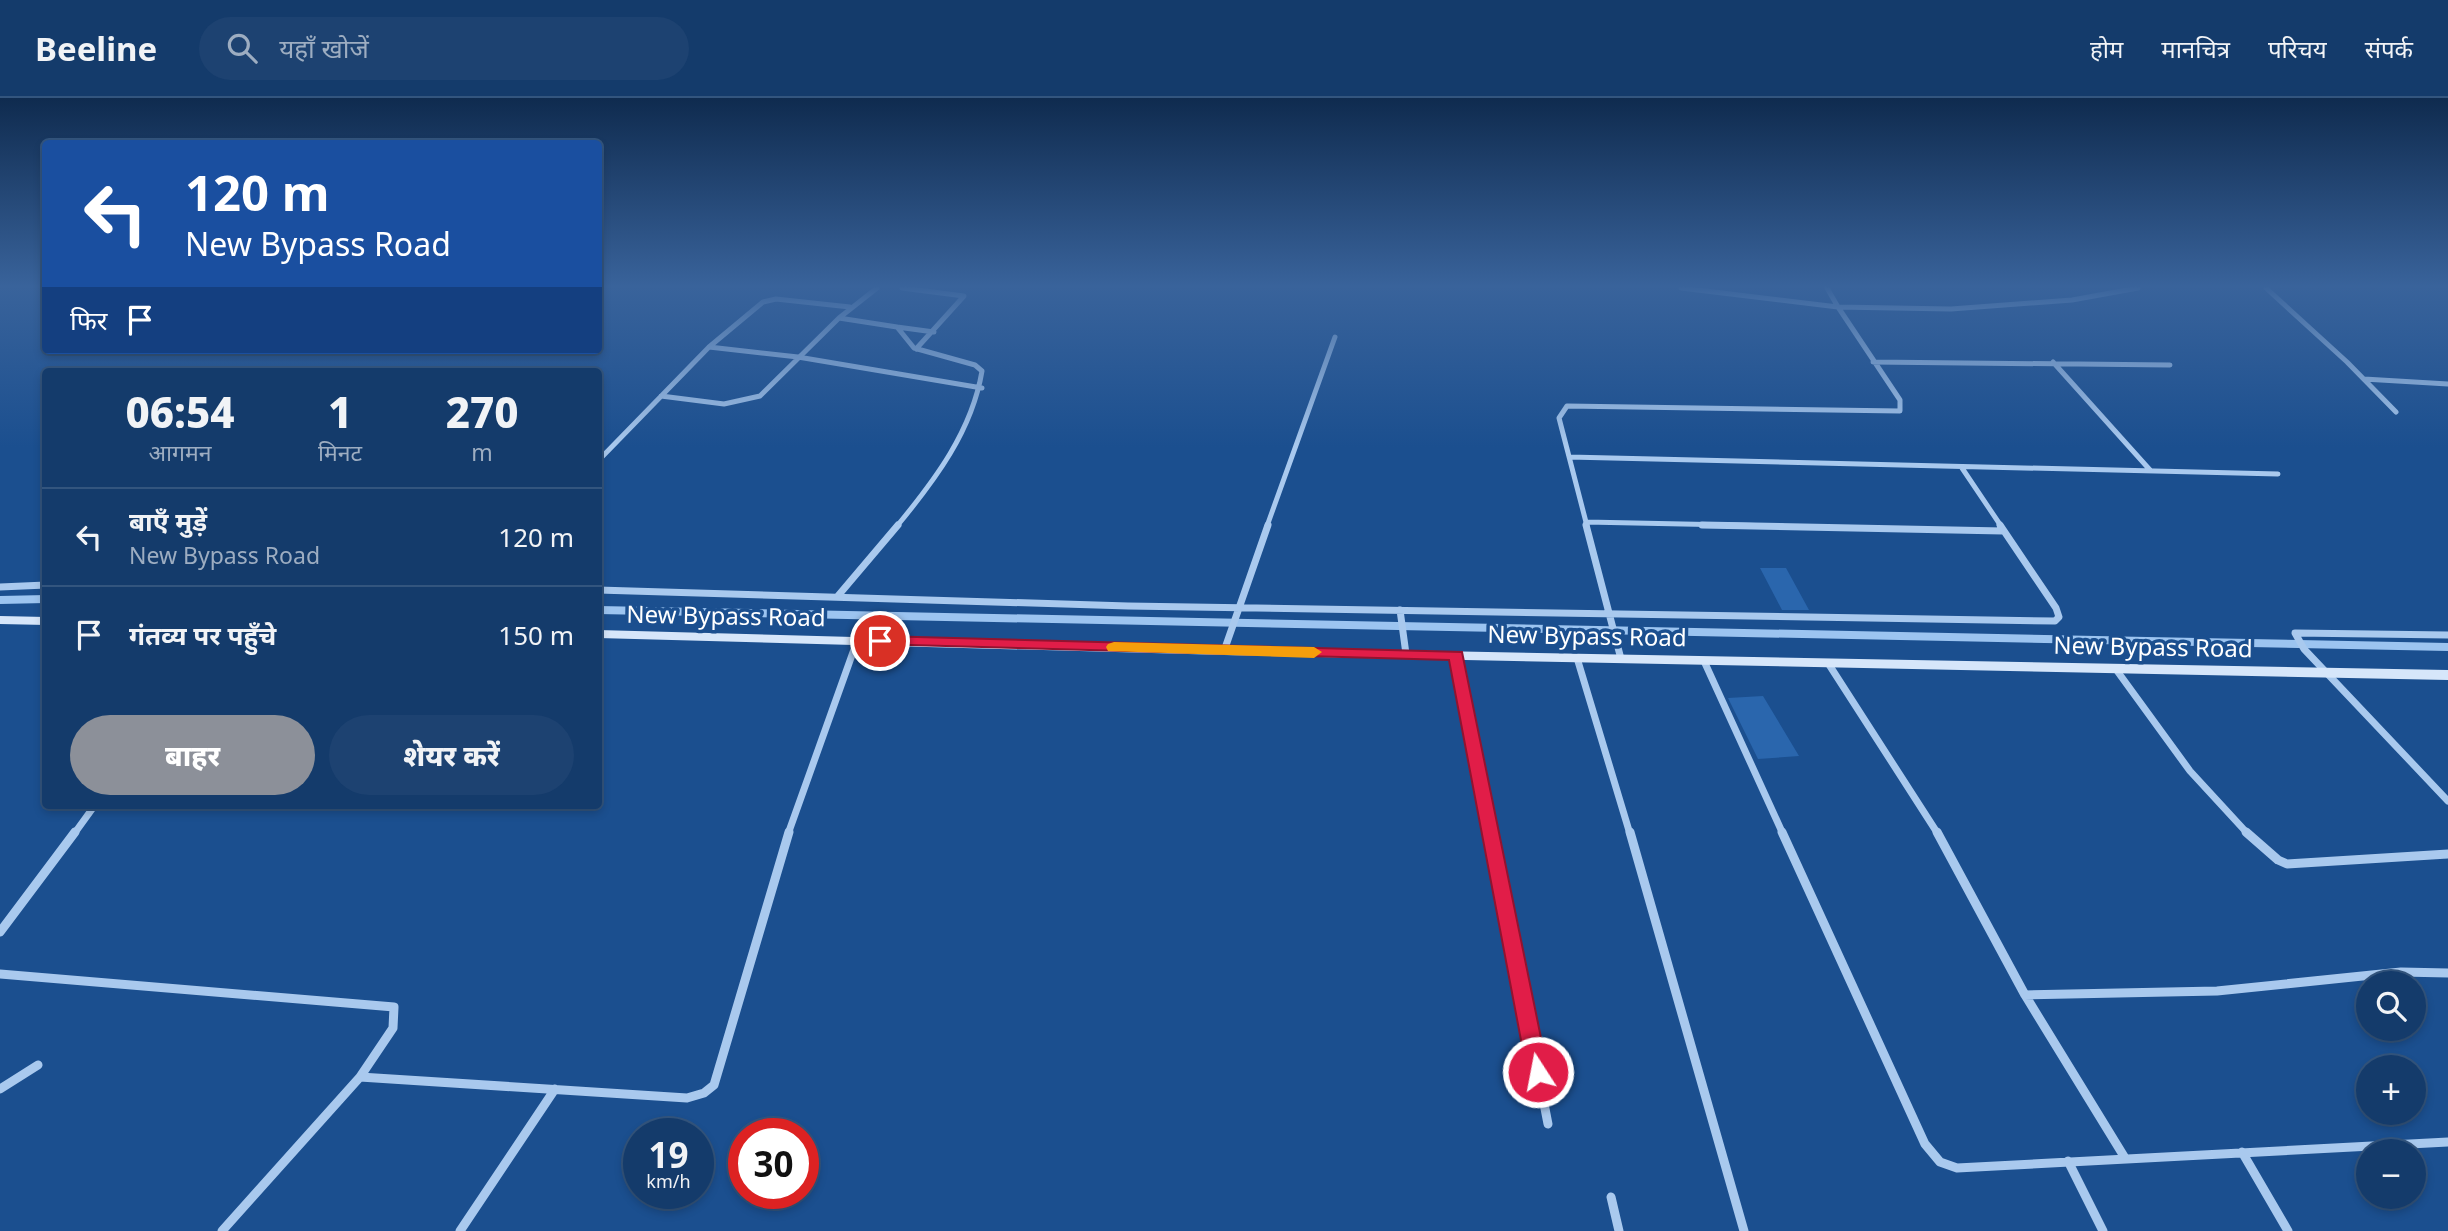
<!DOCTYPE html>
<html lang="hi">
<head>
<meta charset="utf-8">
<style>
  body { margin:0; font-family:"Noto Sans","Noto Sans Devanagari",sans-serif; background:#1d4271; color:#f1f3f6; height:100vh; display:flex; flex-direction:column; font-size:26px; white-space:nowrap }
  * { box-sizing:border-box; margin:0 }
  p { font-size:23px; color:#9dadc1 }
  .icon { flex:none; width:38px; height:38px; fill:none; stroke:currentColor; stroke-width:2; stroke-linecap:round; stroke-linejoin:round }
  .map { position:relative; flex:1; overflow:hidden }
  .panel { position:absolute; left:42px; top:270px; width:560px; height:441px; display:flex; flex-direction:column; background:#143b6b; border-radius:7px; box-shadow:0 4px 10px #0003,0 0 0 2px #33557e }
  .panel>* { flex:none }
  .guide { position:absolute; left:42px; top:42px; width:560px; height:214px; border-radius:7px; box-shadow:0 4px 10px #0003,0 0 0 2px #33557e; background:#1a4fa0; color:#fff; overflow:hidden }
  .controls { position:absolute; left:2356px; top:873px; display:grid; gap:14px }
  .controls a { display:grid; place-items:center; width:70px; height:70px; border-radius:50%; background:#143b6b; box-shadow:0 4px 10px #0003,0 0 0 2px #33557e; font-size:35px }
  .speed { position:absolute; left:623px; top:1020px; display:flex; gap:14px; font-size:35px; font-weight:700; text-align:center }
  .speed>* { display:grid; place-content:center; width:91px; height:91px; border-radius:50%; background:#143b6b; box-shadow:0 4px 10px #0003,0 0 0 2px #33557e; line-height:1 }
  .speed small { font-size:18px; font-weight:400 }
  .speed .limit { border:10px solid #d22; background:#fff; color:#111 }
  .pin { position:absolute; display:grid; place-items:center; width:60px; height:60px; color:#fff; margin:-30px; border:4px solid #fff; border-radius:50%; box-shadow:0 2px 7px #0007 }
  .me { position:absolute; width:77px; margin:-38px; rotate:349deg; stroke-linejoin:round; filter:drop-shadow(0 0 5px #0008) }
  .turn { display:flex; align-items:center; gap:24px; height:147px; padding:0 28px; font-size:32px }
  .turn .icon { width:91px; height:91px; stroke-width:2.5 }
  .turn b { display:block; font-size:49px; line-height:60px }
  .then { display:flex; align-items:center; height:66px; padding:0 28px; background:#0003; gap:14px; font-size:26px }
  .eta { display:flex; justify-content:space-evenly; align-items:center; height:119px; text-align:center }
  .eta b { font-size:42px; font-weight:800; line-height:49px }
  .button { display:flex; gap:14px; margin-top:auto; padding:14px 28px }
  .button a { flex:1; height:80px; border-radius:42px; background:#8c9099; color:#fff; font-size:28px; font-weight:800; line-height:80px; text-align:center }
  .button a+a { background:#1d4271; color:#f1f3f6 }
  ul { padding:0; list-style:none }
  li { display:flex; align-items:center; gap:21px; height:98px; padding:0 28px; border-top:2px solid #33557e }
  li div { flex:1 }
  li b { display:block; font-size:26px }
  li em { font-style:normal }
  header { display:flex; align-items:center; gap:42px; box-sizing:border-box; height:98px; padding:0 35px; background:#143b6b; border-bottom:2px solid #33557e }
  header strong { font-size:33px }
  nav { display:flex; gap:38px; margin-inline-start:auto; font-size:24px }
  .search { width:490px; height:63px; background:#1d4271; display:flex; align-items:center; gap:18px; box-sizing:border-box; padding:0 24px; border-radius:38px; color:#9dadc1; font-size:26px }
  .map>svg:first-child { display:block }
</style>
</head>
<body>
<header>
<strong>Beeline</strong>
<div class="search"><svg class="icon" aria-label="search" viewBox="0 0 24 24"><circle cx="10" cy="10" r="6"/><path d="M15 15l6 6"/></svg>यहाँ खोजें</div>
<nav><a>होम</a><a>मानचित्र</a><a>परिचय</a><a>संपर्क</a></nav>
</header>
<div class="map">
<svg width="2448" height="1133" viewBox="0 0 2448 1133">
  <rect width="100%" height="100%" fill="#1b4f8f"/>
  <g fill="none" stroke-linecap="round" stroke-linejoin="round">
    <path stroke="#9cc4f0" stroke-width="8" d="M0,502L46,501
      M598,512L2448,549"/>
  </g>
  <path fill="#2a66ad" d="M1760,470H1786L1809,512H1782Z
    M1763,598L1799,658L1758,661L1728,600Z"/>
  <g fill="none" stroke-linecap="round" stroke-linejoin="round">
    <path stroke="#a9c9ee" stroke-width="5" d="M902,190L964,198L916,251
      M1681,190L1838,209L1827,190
      M2266,190L2347,264L2396,314
      M1838,209L1951,211L2072,202L2138,190
      M839,220L877,190
      M897,229L934,234
      M709,249L798,259L982,290
      M1873,264L2170,267
      M2053,264L2150,372
      M2364,281L2448,286
      M661,298L724,306L760,298L839,220L897,229L914,250L975,267L982,273C972,333 935,382 897,428
      M1569,359L2278,376
      M598,363L709,249L763,204L776,201L850,209
      M1962,370L2001,428
      M1586,424L1783,428
      M1267,428L1335,239
      M1587,428L1559,320L1567,308L1900,313V302L1838,209"/>
    <path stroke="#a9c9ee" stroke-width="7" d="M1586,427L1621,561
      M1702,427L2003,433
      M0,489L46,487
      M598,492L1128,508L2055,523L2059,519L2056,510L2000,427
      M837,499L898,427
      M1400,512L1406,556
      M2448,537L2295,535L2304,551L2448,703
      M1224,553L1268,427
      M1456,557L1491,736
      M1577,560L1630,736
      M1704,563L1783,736
      M1828,565L1938,736
      M2115,570L2190,673L2248,736
      M74,736L95,707
      M788,736L857,543"/>
    <path stroke="#a9c9ee" stroke-width="9" d="M1491,734L1548,1026
      M1630,734L1744,1133
      M1782,734L1925,1046L1940,1064L1957,1070L2448,1044
      M1937,734L2025,897
      M2246,734L2278,762L2287,766L2448,756
      M0,834L75,734
      M0,876L394,909L393,930L360,979L222,1133
      M360,979L687,1000L704,995L714,987L789,734
      M0,991L38,967
      M2242,1054L2288,1133
      M2125,1060L2025,897L2217,893L2401,874L2448,875
      M2068,1063L2103,1133
      M1611,1099L1619,1133
      M460,1133L555,991"/>
    <path fill="#d6e6fa" fill-rule="evenodd" d="M0,518L46,519V527L0,526Z
      M598,532L1224,549L2448,572V582L1224,557L598,540Z"/>
  </g>
  <linearGradient id="sky" x2="0" y2="1"><stop stop-color="#0f2b4f"/><stop offset="0.54" stop-color="#39639b"/><stop offset="1" stop-color="#39639b" stop-opacity="0"/></linearGradient>
  <rect width="2448" height="349" fill="url(#sky)"/>
  <path fill="#e11d48" stroke="#92132f" stroke-width="2" d="M880,538L1462,554L1548,974L1545,980L1538,983L1530,980L1527,974L1449,562L874,546L872,543L874,539Z"/>
  <path fill="#f59e0b" d="M1114,544L1314,549L1322,554L1314,560L1108,553L1106,549L1108,546Z"/>
  <g text-anchor="middle" dominant-baseline="central" stroke-width="7" stroke-linejoin="round" paint-order="stroke">
    <g font-size="24" fill="#fff" stroke="#1b4f8f">
      <text transform="translate(726 517) rotate(1)">New Bypass Road</text>
      <text transform="translate(1587 537) rotate(1)">New Bypass Road</text>
      <text transform="translate(2153 548) rotate(1)">New Bypass Road</text>
    </g>
  </g>
</svg>
<div class="controls">
<a><svg class="icon" aria-label="search" viewBox="0 0 24 24"><circle cx="10" cy="10" r="6"/><path d="M15 15l6 6"/></svg></a>
<a>+</a>
<a>−</a>
</div>
<div class="speed"><div>19<small>km/h</small></div><div class="limit">30</div></div>
<div class="pin" style="left:880px;top:543px;background:#d93025"><svg class="icon" aria-label="arrive" viewBox="0 0 24 24"><path d="M6 21V4h12l-3 4 3 4H6"/></svg></div>
<svg class="me" style="left:1538px;top:974px" viewBox="-20 -20 40 40"><circle r="17" fill="#e11d48" stroke="#fff" stroke-width="3"/><path d="M0-11L8 9 0 5-8 9z" fill="#fff"/></svg>
<div class="guide">
<div class="turn"><svg class="icon" aria-label="left" viewBox="0 0 24 24"><path d="M17 20v-9H6M10 6l-5 5 5 5"/></svg><div><b>120 m</b>New Bypass Road</div></div>
<div class="then">फिर<svg class="icon" aria-label="arrive" viewBox="0 0 24 24"><path d="M6 21V4h12l-3 4 3 4H6"/></svg></div>
</div>
<section class="panel">
<div class="eta">
<div><b>06:54</b><p>आगमन</p></div>
<div><b>1</b><p>मिनट</p></div>
<div><b>270</b><p>m</p></div>
</div>
<ul>
<li><svg class="icon" aria-label="left" viewBox="0 0 24 24"><path d="M17 20v-9H6M10 6l-5 5 5 5"/></svg><div><b>बाएँ मुड़ें</b><p>New Bypass Road</p></div><em>120 m</em></li>
<li><svg class="icon" aria-label="arrive" viewBox="0 0 24 24"><path d="M6 21V4h12l-3 4 3 4H6"/></svg><div><b>गंतव्य पर पहुँचे</b></div><em>150 m</em></li>
</ul>
<div class="button"><a>बाहर</a><a>शेयर करें</a></div>
</section>
</div>
</body>
</html>
